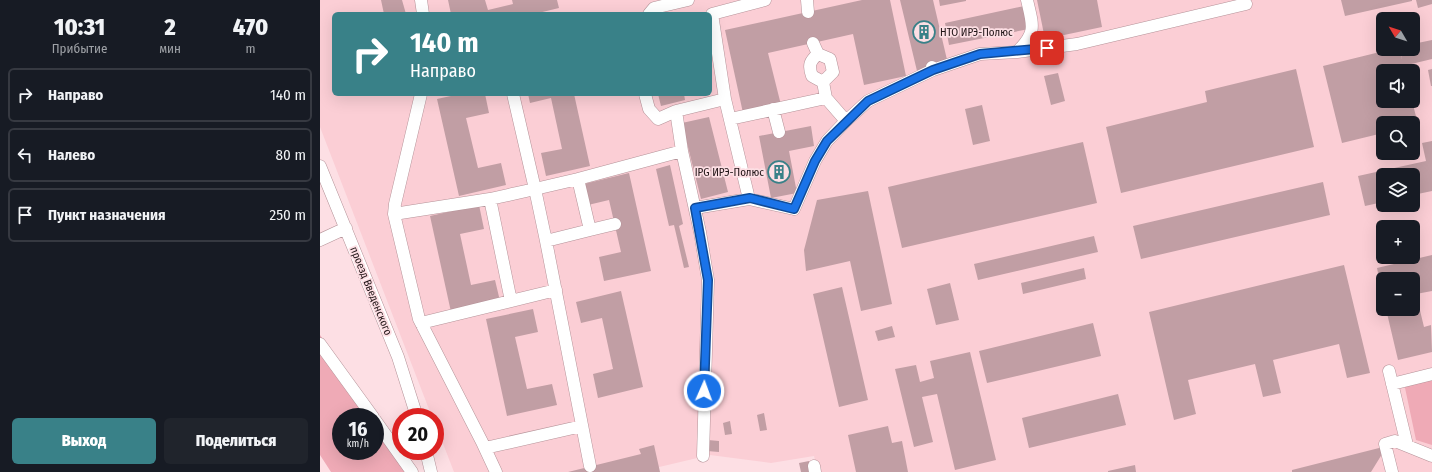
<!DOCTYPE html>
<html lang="ru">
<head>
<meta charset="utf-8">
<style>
  body { margin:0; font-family:"Fira Sans Condensed",sans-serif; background:#20242c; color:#f1f3f6; height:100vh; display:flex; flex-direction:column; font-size:15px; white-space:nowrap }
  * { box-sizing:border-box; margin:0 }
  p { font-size:13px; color:#9ea1a6 }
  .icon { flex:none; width:22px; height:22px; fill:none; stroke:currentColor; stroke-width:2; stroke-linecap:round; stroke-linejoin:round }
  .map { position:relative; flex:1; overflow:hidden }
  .drawer { display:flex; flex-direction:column; background:#171b24; width:320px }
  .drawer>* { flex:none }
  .banner { position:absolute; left:12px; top:12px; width:380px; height:84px; border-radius:6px; box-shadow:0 4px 16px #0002; background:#398188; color:#fff; overflow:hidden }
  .needle { width:26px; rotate:309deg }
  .buttons { position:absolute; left:1056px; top:12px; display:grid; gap:8px }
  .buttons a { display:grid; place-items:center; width:44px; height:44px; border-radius:6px; background:#171b24; box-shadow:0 4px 16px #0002; font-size:20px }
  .speed { position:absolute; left:12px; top:408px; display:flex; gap:8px; font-size:20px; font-weight:700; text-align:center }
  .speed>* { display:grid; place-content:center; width:52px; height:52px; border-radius:50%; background:#171b24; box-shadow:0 4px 16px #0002; line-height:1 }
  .speed small { font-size:10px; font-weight:400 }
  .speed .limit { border:6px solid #d22; background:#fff; color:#111 }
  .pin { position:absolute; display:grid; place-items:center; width:34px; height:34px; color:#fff; margin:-17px; border-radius:8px; box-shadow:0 2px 6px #0006 }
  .me { position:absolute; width:44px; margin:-22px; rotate:2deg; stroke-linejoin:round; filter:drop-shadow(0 0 3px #0008) }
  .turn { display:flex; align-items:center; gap:14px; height:84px; padding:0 12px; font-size:18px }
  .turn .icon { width:52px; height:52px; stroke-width:2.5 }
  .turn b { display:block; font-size:28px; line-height:34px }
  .eta { display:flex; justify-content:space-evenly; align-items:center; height:68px; text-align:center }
  .eta b { font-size:24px; font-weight:800; line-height:28px }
  .cta { display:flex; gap:8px; margin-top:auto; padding:8px 12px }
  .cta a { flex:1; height:46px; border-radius:6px; background:#398188; color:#fff; font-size:16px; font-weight:800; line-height:46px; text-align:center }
  .cta a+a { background:#20242c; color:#f1f3f6 }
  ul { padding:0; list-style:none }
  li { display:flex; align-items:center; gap:12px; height:54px; margin:0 8px 6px; padding:0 4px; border:2px solid #363941; border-radius:6px }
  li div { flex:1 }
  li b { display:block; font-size:15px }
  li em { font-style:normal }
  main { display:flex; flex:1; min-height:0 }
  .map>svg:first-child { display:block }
</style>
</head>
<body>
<main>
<section class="drawer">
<div class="eta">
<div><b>10:31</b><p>Прибытие</p></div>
<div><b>2</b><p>мин</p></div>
<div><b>470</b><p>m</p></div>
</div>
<ul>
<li><svg class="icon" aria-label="right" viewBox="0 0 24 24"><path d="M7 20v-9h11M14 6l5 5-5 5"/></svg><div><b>Направо</b></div><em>140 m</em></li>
<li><svg class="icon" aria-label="left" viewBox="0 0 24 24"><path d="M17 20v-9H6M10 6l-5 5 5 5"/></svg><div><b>Налево</b></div><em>80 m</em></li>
<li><svg class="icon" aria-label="arrive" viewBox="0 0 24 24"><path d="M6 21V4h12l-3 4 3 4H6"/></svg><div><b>Пункт назначения</b></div><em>250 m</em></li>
</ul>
<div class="cta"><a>Выход</a><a>Поделиться</a></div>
</section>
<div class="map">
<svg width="1112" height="472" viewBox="0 0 1112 472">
  <rect width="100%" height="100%" fill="#fddfe4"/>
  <path fill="#fbced5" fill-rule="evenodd" d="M0,0H1112V472H498L494,456L451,463L390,455L318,472H134L115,423V417H112L0,127ZM14,14H390V94H14ZM1063,19H1093V49H1063ZM1063,71H1093V101H1063ZM1063,123H1093V153H1063ZM1063,175H1093V205H1063ZM1063,227H1093V257H1063ZM1063,279H1093V309H1063Z"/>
  <path fill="#efaab6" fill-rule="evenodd" d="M0,335L81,449L93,472H11L0,455ZM21,417H55V451H21Z
    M1112,375V445L1096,440L1084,383Z"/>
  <path fill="#c19ea4" d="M61,0H82L86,14H64Z
    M128,0H165L168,10L193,4L192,0H237L239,8L214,14H131Z
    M542,0H570L586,76L544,85L533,34L448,53L461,105L423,113L405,30Z
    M580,0H613L628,64L597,71Z
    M619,0H646V1L620,6Z
    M717,0H777L782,27L725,39Z
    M1021,0H1092V1L1025,16Z
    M1096,0H1112V4L1098,8Z
    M704,6L709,29L629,45L625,23Z
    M1112,40V59L1083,66L1085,71H1063V101H1092L1098,124L1063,123V133L1022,143L1003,66L1072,49H1079L1082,59L1080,49H1093V44Z
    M976,69L994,147L801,193L786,127L887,102L885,91Z
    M1112,69V86H1111L1108,70Z
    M738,73L745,101L731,105L724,76Z
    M140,94H165L169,113L146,118L158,168L181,163L186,185L139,196L117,99Z
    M208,94H254L270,166L226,176L221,153L242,149L231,98L210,103Z
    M338,94H364L365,100L341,106Z
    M662,105L670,141L653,145L645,109Z
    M389,117L408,192L381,199L362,123Z
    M491,126L494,146L469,151L477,193L451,198L439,136Z
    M1112,141V191L1093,195V175H1063V202L1045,206L1038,176L1106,161L1102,143Z
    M763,142L777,203L582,248L568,187Z
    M350,165L363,224L359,226L369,267L364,268L354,225L349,226L336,169Z
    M309,173L331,271L284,281L279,257L301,252L289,200L268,205L264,184Z
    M1003,182L1010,215L821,259L813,226Z
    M548,191L572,304L541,311L530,261L486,271L484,250L497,200Z
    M159,205L164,229L140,234L151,285L175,280L180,301L131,312L110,216Z
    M774,236L778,252L658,280L654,264Z
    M1112,255V291L1096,294L1104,327L1111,325L1112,352L1078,360L1066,309H1093V279H1063L1062,293L1057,268Z
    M1024,265L1050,373L1027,378L1019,344L953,360L961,393L943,397L935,364L868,380L876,414L854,420L829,312Z
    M764,268L766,279L703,294L701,283Z
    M630,283L639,320L616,325L607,289Z
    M522,287L548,400L519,407L493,294Z
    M301,291L323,387L278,398L273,374L293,369L282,318L261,323L256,302Z
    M213,309L218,332L195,337L207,389L232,384L237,405L187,416L166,319Z
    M773,323L781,356L667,383L659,351Z
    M572,326L575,337L558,341L555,331Z
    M650,352L676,460L635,470L617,394L602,397L613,442L594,447L575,369L596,365L600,382L614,378L610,361Z
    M798,394L806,425L709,448L702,418Z
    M31,409L36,417H28L25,412Z
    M444,413L447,430L440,431L437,415Z
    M410,421L412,434L405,435L403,423Z
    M568,426L572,443L582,441L588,472H536L528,435Z
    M388,440L399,441V452L387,451Z
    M334,445L340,472H248L321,454L319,449Z
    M1067,446L1051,472H972V470Z
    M489,461L491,472H481L479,463Z
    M815,465L816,472H788V471Z"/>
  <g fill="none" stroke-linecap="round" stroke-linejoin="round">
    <g stroke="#b59399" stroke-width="13">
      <path id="minor" d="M101,0L103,14
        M487,0L488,12
        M329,14L334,8L368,0
        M493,43L498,54L510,59L513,72L503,82L506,98L526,121L548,101L613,70L612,67
        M697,52L757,44L926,4
        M498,54C490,61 488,65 492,76L503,82
        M613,70L660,54L697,52C717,32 713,26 707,0
        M101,94L75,204L74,214L99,319L162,442L176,472
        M325,94L329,109L338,119L356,111
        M453,109L459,132
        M410,119L506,98
        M362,151L380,232L388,280L383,456
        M0,166L78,357L97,417
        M429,199L405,99L392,14L445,0
        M375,208L429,199L474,209L495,161L507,141L526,121
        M74,214L170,199
        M295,224L270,230L258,179L362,151L356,111L405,99
        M0,240L26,228
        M226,241L215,189L258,179
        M191,301L170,199L215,189L193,94
        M101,323L236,290
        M0,344L53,417
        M1069,371L1087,445
        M1072,384L1112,374
        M55,420L92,472
        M165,448L262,426
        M106,451L111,472
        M270,466L226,241L270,230
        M494,466L495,472
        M1072,472L1065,444L1075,441L1112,456"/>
    </g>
    <use href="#minor" stroke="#fff" stroke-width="12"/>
  </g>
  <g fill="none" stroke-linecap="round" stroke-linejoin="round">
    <g stroke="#114b97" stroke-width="10">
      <path id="route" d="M384,391L388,280L375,208L430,198L474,209L495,161L507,141L548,101L613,70L660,54L727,48"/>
    </g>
    <use href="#route" stroke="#1a73e8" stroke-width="7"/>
  </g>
  <defs>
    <g id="building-ring" transform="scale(1.15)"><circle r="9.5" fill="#fddfe4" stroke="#398188" stroke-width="1.5"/><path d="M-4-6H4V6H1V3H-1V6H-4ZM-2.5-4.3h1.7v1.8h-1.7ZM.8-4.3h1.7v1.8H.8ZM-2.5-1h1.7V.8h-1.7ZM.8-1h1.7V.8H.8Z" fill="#398188"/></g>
  </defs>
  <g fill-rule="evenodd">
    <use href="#building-ring" x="604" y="32"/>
    <use href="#building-ring" x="459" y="172"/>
  </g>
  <g text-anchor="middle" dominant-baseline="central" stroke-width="3.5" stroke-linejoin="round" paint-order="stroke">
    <g font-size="11" fill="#211517" stroke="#fddfe4" text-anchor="start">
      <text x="620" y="32">НТО ИРЭ-Полюс</text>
      <text x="444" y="172" text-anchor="end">IPG ИРЭ-Полюс</text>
    </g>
    <g font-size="11" fill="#211517" stroke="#fddfe4">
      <text transform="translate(51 291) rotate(68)">проезд Введенского</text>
    </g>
  </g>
</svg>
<div class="buttons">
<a><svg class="needle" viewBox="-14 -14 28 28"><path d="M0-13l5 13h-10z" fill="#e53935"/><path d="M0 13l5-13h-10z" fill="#9ea1a6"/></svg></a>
<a><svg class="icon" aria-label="sound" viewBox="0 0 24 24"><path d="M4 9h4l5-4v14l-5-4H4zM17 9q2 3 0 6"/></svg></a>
<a><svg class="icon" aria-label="search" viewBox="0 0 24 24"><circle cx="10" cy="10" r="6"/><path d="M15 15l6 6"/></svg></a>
<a><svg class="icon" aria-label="layers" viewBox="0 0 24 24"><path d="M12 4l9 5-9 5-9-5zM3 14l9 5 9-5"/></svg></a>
<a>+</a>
<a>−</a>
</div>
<div class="speed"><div>16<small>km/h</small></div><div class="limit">20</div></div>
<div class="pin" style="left:727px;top:48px;background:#d93025"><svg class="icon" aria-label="arrive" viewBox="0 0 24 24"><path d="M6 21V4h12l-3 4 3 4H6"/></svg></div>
<svg class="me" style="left:384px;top:391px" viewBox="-20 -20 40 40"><circle r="17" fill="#1a73e8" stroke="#fff" stroke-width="3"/><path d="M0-11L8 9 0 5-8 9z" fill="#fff"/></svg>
<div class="banner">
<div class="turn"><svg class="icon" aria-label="right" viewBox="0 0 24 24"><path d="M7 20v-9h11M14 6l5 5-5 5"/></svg><div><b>140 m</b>Направо</div></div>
</div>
</div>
</main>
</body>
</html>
